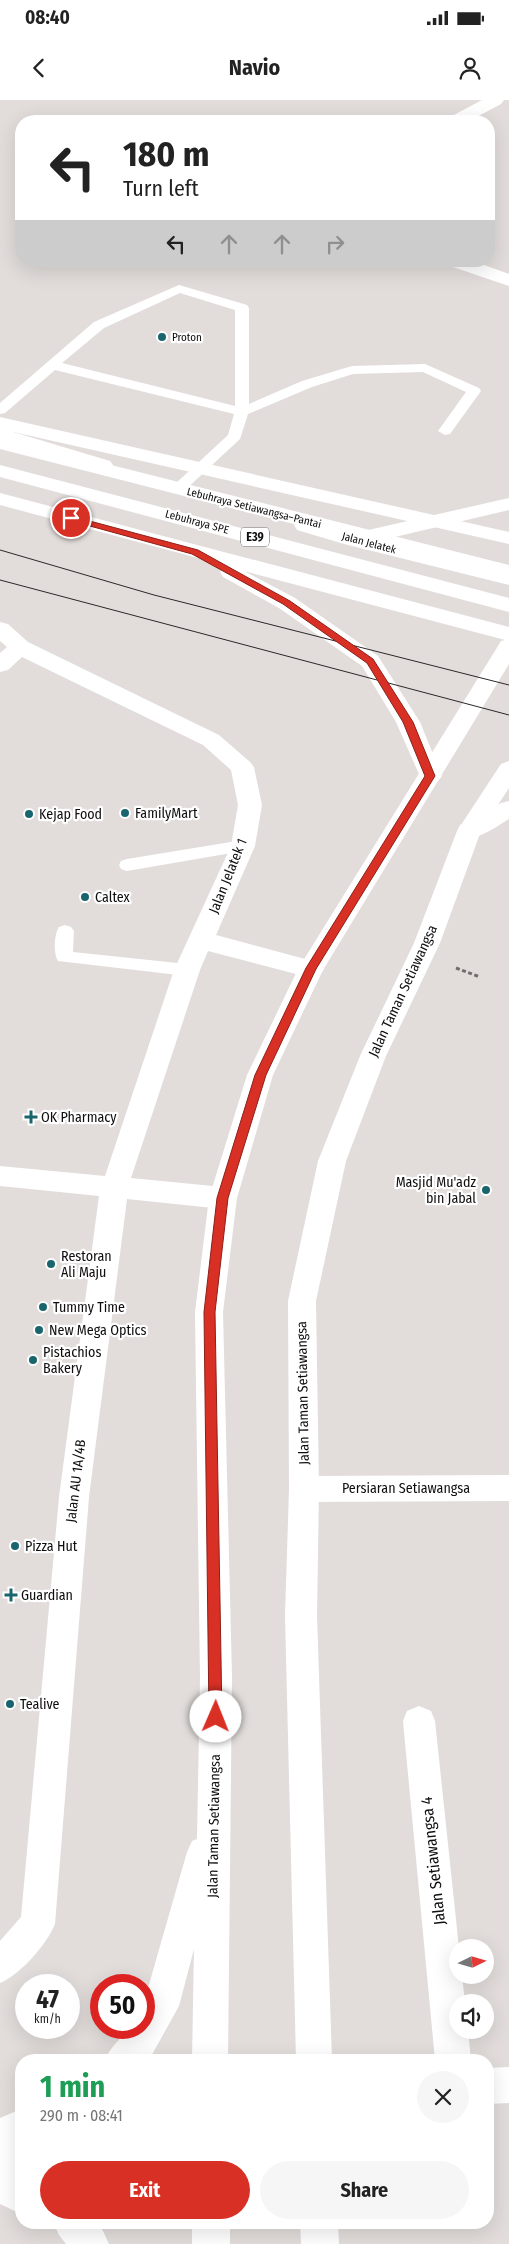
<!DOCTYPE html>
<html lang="en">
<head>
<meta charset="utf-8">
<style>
  body { margin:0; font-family:"Fira Sans Condensed",sans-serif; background:#f6f6f6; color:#222; height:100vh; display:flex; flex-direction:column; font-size:19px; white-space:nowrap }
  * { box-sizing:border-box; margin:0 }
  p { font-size:16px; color:#767676 }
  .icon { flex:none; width:28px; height:28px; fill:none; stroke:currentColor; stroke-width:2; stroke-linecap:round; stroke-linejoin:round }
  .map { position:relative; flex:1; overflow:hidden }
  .details { position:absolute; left:15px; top:1954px; width:479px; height:175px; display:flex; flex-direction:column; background:#fff; border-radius:20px; box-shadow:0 5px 20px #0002 }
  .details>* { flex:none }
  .guide { position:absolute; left:15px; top:15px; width:480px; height:152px; border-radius:20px; box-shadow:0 5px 20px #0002; background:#fff; color:#222; overflow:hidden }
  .needle { width:32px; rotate:85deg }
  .fabs { position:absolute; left:449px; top:1839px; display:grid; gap:10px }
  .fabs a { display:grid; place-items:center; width:45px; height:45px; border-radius:50%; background:#fff; box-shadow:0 5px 20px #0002; font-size:25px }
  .speed { position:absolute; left:15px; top:1874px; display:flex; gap:10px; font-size:25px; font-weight:700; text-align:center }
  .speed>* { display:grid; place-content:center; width:65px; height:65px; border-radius:50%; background:#fff; box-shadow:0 5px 20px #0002; line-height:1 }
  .speed small { font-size:12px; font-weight:400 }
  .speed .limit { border:8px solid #d22; background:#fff; color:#111 }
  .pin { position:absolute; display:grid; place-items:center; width:42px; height:42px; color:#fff; margin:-21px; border:2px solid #fff; border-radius:50%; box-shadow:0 1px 5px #0007 }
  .me { position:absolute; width:55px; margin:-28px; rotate:1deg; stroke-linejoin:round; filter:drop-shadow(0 0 4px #0008) }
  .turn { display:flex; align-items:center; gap:18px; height:105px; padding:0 25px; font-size:22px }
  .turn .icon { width:65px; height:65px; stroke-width:2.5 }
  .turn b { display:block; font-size:35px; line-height:42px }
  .lanes { display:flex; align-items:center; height:48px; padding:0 25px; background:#0003; justify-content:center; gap:25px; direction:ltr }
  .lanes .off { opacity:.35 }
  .round { display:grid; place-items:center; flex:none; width:52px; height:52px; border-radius:26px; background:#f6f6f6 }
  .headline { display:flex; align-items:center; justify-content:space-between; height:85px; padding:0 25px }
  h1 { font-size:30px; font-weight:700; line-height:38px; color:#1e9e55 }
  .action { display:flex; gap:10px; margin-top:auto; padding:10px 25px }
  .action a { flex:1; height:58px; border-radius:30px; background:#d93025; color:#fff; font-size:20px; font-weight:700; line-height:58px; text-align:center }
  .action a+a { background:#f6f6f6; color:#222 }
  .status { display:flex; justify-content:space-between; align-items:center; height:35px; padding:0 25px; background:#fff; direction:ltr }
  .status svg { height:14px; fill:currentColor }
  header { display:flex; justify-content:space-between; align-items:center; height:65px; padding:0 25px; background:#fff; font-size:22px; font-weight:700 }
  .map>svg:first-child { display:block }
</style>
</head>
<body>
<div class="status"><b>08:40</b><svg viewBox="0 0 49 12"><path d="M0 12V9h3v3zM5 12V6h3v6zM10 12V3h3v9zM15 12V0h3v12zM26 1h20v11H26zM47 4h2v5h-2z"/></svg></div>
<header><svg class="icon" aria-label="back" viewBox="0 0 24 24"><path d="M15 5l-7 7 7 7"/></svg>Navio<svg class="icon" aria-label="person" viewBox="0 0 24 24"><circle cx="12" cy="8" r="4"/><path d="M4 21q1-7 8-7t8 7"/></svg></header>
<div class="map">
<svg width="509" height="2144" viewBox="0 0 509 2144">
  <rect width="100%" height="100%" fill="#e2dddb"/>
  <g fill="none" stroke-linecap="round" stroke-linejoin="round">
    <path stroke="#706d6c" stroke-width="3" stroke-dasharray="4 2.5" stroke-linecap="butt" d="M456,868L480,877"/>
    <path fill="#fff" fill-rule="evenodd" d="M179,185L247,205L249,208V304L302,281L352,266L425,264L479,288L481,291L450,334L445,335L438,331L466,292L423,272L353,274L312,287L248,314L240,339L184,391L179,392L172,388L174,385L228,335L234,314L55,270L5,313L0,314V303L94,222ZM180,193L235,210V306L62,263L104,228Z
      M243,740L249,742L251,746L249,750L127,771L121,769L119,765L121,761L127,759Z
      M65,825L71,827L74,831L73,852L187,864L193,866L196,870L193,874L187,876L58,861C53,853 54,835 59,827Z"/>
    <path fill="#fff" fill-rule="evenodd" d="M482,0H504L501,4L469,21H447L450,17Z
      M445,161H473L509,174V186L447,165Z
      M0,522L8,524L28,542L219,635L250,662L254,667L262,705L255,746L216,835L320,863L324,869L320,875L311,878L208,851L200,870L131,1078L223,1087L233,1091L237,1098L233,1105L223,1109L127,1099L89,1397L55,1824C47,1844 20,1875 0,1883V1841L21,1817L59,1397L99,1096L0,1086V1066L105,1076L174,870L231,746L238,705L231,670L203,645L22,557L8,570L0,572V553L7,547L0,541Z
      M509,1375V1401L304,1402L293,1398L289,1389L293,1380L304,1376Z
      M419,1606L431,1611L435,1621L459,1848H458V1875H462L465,1902H458V1930H468L471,1960H435L403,1621L407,1611Z
      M509,1967V2003L488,2004V1968Z"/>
    <path fill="#fff" fill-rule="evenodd" d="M0,2046L21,2048V2084L0,2082Z"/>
    <path fill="#fff" fill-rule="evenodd" d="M509,539V564L323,870L273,975L237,1098L223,1212L232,1577L228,1960H192L194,1849L179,1906L149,1960H105C112,1944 120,1941 128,1928H144V1902L187,1752L192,1741L197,1739L200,1577L195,1212L209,1098L247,975L298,869L498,546L501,541Z
      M509,661V688L481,731L440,843L386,956L346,1061L316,1201L319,1389L317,1516L332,1960H296L285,1516L289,1389L288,1201L318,1061L360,956L414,843L457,731L501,664Z
      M21,2009V2047L0,2056V2018Z
      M0,2066L21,2076V2114L0,2104Z
      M53,2122H97L103,2131L109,2144H66L59,2135Z
      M192,2122H230V2144H192Z
      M300,2122H338L339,2144H301Z"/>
    <path fill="#fff" fill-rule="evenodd" d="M0,328L110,361L113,365L110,369L103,371L0,341Z
      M0,393L509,527V541L244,471L295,498L378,556L420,622L442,676L438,681L430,684L422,681L396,622L362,566L279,508L223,477L220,472L223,467L228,466L0,405Z
      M509,398V410L382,440L509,471V485L344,444L297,430L294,425L297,420L305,419L355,433Z
      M509,701V719C494,728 478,741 460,737L457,731L460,725L501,703Z"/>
    <path fill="#fff" fill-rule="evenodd" d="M0,317L509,432V444L0,329Z
      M0,337L509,465V479L0,349Z
      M0,365L509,498V512L0,377Z"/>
    <path stroke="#2b2828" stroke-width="1" d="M0,450L154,495L509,585
      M0,480L509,615"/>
  </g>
  <path fill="#d93025" stroke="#8d1f18" d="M71,416L198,450L290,501L373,559L413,622L435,676L316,869L266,975L228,1098L215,1212L222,1617L220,1621L216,1623L211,1621L209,1617L204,1212L217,1098L255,975L306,868L425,676L403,622L367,563L283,504L192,454L68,420V417Z"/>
  <g fill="#18656d" stroke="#fff" stroke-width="2">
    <circle cx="162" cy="237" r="5"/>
    <circle cx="125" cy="713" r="5"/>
    <circle cx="29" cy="714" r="5"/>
    <circle cx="85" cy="797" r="5"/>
    <path d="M28.5 1009.5h5v5h5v5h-5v5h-5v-5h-5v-5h5z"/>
    <circle cx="486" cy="1090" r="5"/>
    <circle cx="51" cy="1164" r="5"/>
    <circle cx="43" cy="1207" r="5"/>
    <circle cx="39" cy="1230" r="5"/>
    <circle cx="33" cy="1260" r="5"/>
    <circle cx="15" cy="1446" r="5"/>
    <path d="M8.5 1487.5h5v5h5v5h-5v5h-5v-5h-5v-5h5z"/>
    <circle cx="10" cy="1604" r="5"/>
  </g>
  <g text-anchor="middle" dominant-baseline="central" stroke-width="4.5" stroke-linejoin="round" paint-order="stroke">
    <g font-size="11" fill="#0f0d0d" stroke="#fff" text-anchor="start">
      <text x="172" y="237">Proton</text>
    </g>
    <g font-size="11" fill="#0f0d0d" stroke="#fff">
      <text transform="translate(254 408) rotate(14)">Lebuhraya Setiawangsa–Pantai</text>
      <text transform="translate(197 422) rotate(15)">Lebuhraya SPE</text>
      <text transform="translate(369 443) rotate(15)">Jalan Jelatek</text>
    </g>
    <rect fill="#fff" stroke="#575656" stroke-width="1" x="241" y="427.5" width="28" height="19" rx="4"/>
    <g font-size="12" font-weight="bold" fill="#0f0d0d">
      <text x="255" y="437">E39</text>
    </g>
    <g font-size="14" fill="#0f0d0d" stroke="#fff" text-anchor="start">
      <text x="135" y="713">FamilyMart</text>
      <text x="39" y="714">Kejap Food</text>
      <text x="95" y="797">Caltex</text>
      <text x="41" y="1017">OK Pharmacy</text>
      <text x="476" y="1082" text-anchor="end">Masjid Mu'adz<tspan x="476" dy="16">bin Jabal</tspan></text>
      <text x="61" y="1156">Restoran<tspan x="61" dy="16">Ali Maju</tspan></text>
      <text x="53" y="1207">Tummy Time</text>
      <text x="49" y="1230">New Mega Optics</text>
      <text x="43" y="1252">Pistachios<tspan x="43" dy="16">Bakery</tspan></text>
      <text x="25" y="1446">Pizza Hut</text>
      <text x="21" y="1495">Guardian</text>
      <text x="20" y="1604">Tealive</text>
    </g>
    <g font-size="14" fill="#0f0d0d" stroke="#fff">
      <text transform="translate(228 776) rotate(-68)">Jalan Jelatek 1</text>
      <text transform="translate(403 891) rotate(-65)">Jalan Taman Setiawangsa</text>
      <text transform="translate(303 1293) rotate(-91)">Jalan Taman Setiawangsa</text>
      <text transform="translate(76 1381) rotate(-83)">Jalan AU 1A/4B</text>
      <text x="406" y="1388">Persiaran Setiawangsa</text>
      <text transform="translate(214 1726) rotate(-89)">Jalan Taman Setiawangsa</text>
    </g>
    <g font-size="16" fill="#0f0d0d" stroke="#fff">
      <text transform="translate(433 1761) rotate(-96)">Jalan Setiawangsa 4</text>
    </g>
  </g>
</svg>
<div class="fabs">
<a><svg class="needle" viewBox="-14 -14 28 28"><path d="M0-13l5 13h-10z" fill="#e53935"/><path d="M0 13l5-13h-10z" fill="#767676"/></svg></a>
<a><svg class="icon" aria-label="sound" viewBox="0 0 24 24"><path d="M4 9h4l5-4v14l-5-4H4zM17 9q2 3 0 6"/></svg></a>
</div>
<div class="speed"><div>47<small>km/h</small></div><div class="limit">50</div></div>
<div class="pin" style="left:71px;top:418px;background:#d93025"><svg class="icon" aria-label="arrive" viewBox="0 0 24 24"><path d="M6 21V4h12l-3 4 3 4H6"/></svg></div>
<svg class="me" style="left:216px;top:1617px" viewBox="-20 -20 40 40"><circle r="19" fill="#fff"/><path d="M0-13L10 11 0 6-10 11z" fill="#d93025"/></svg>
<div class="guide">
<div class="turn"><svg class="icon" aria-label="left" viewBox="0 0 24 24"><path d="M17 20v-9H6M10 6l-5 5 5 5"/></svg><div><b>180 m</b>Turn left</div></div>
<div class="lanes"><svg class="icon" aria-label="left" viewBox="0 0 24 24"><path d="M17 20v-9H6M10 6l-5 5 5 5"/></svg><svg class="icon off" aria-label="ahead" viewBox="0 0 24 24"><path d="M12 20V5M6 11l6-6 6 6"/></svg><svg class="icon off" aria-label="ahead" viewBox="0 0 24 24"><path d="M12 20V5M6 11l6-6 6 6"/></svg><svg class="icon off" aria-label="right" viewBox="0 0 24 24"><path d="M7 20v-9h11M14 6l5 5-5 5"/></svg></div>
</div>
<section class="details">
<div class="headline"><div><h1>1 min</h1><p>290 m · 08:41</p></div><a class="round"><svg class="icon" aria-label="close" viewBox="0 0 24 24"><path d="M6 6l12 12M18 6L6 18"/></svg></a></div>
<div class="action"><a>Exit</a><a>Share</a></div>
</section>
</div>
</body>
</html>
